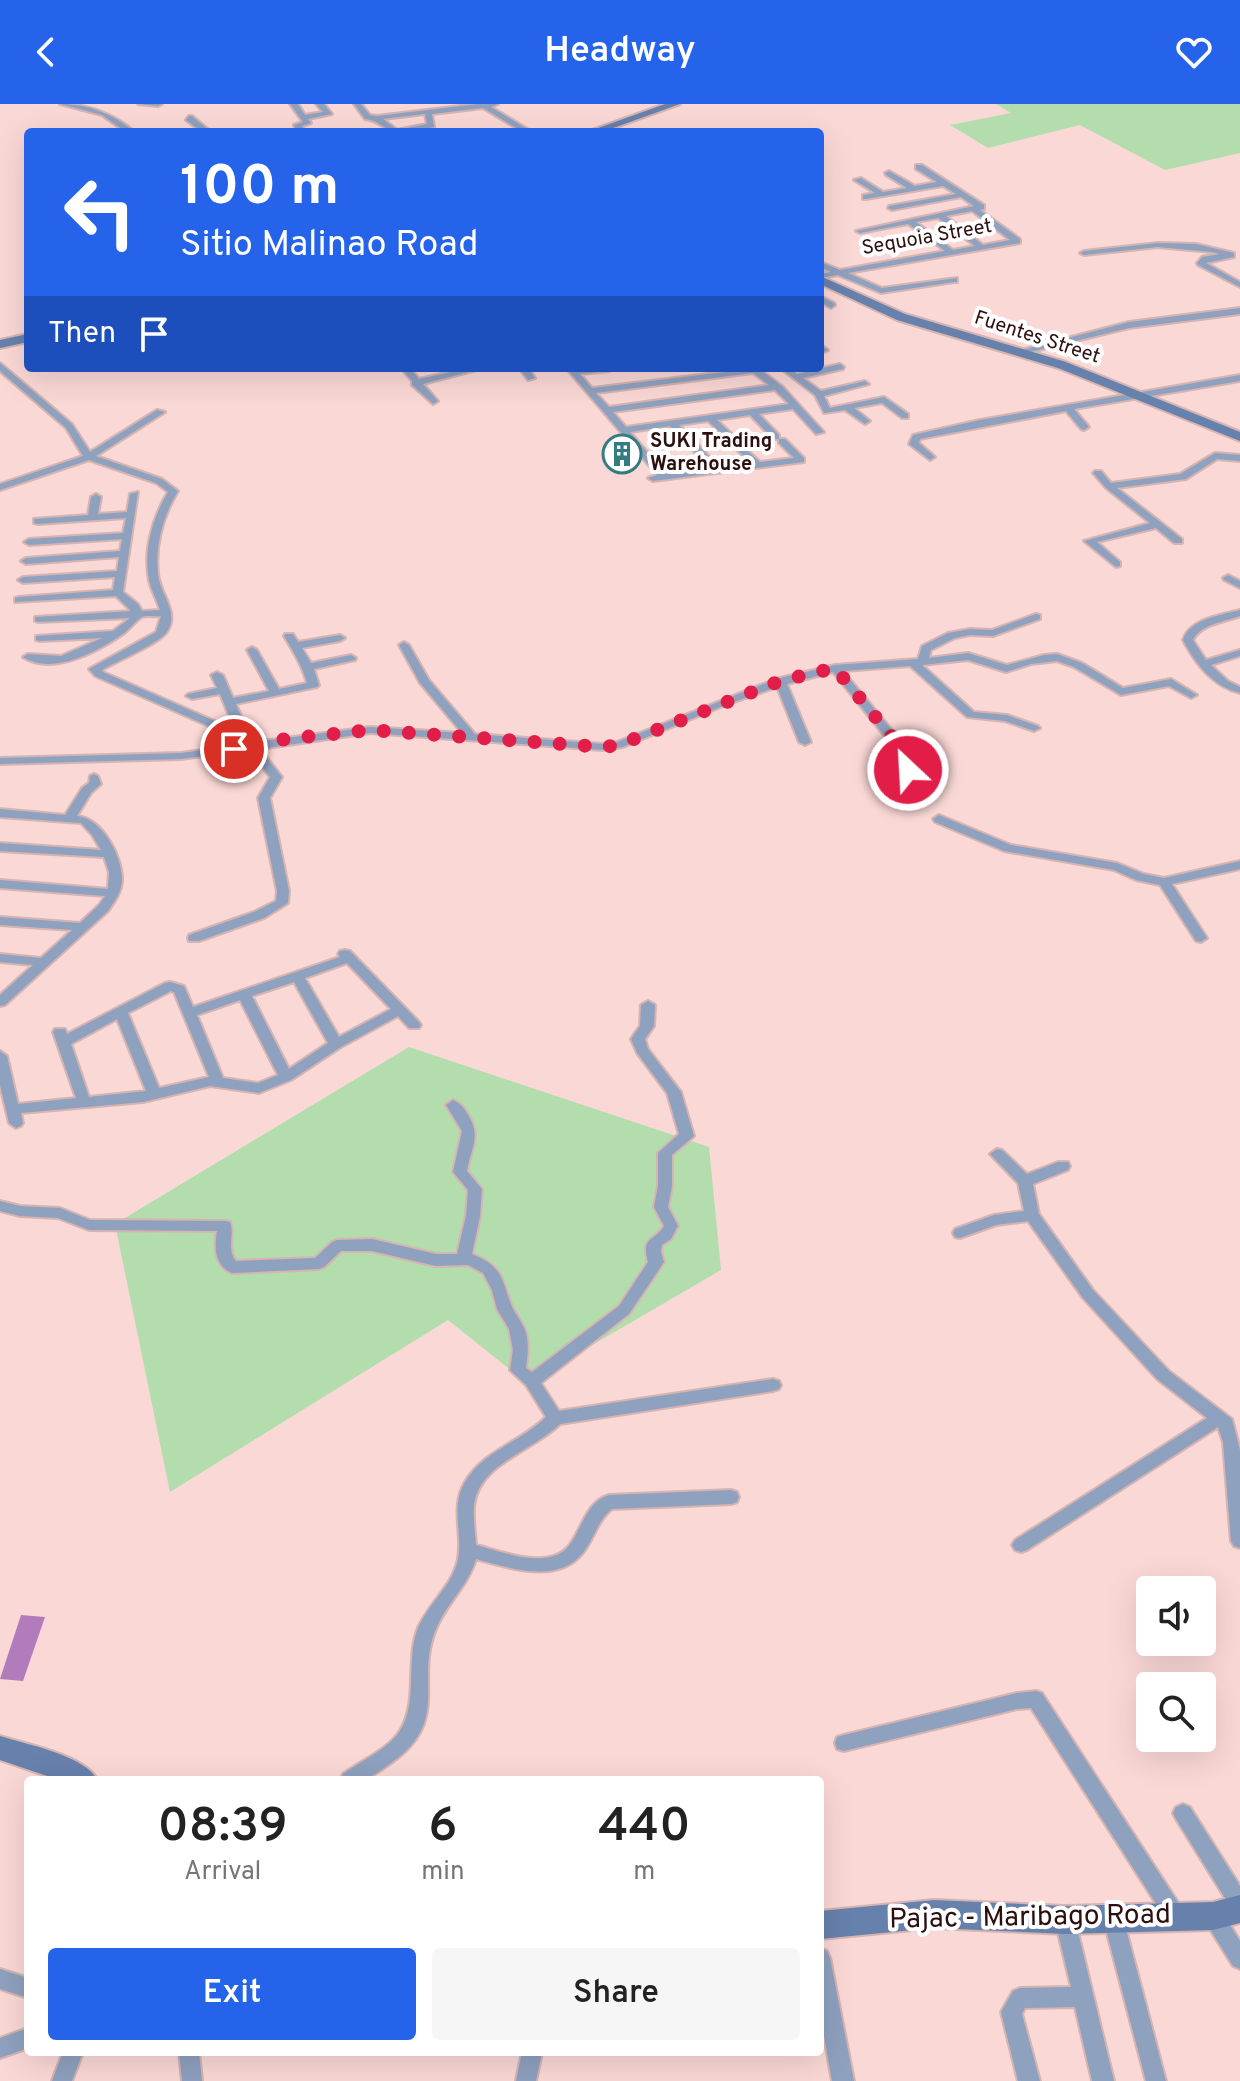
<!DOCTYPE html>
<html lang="en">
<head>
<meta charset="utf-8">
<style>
  body { margin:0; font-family:Overpass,sans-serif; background:#f6f6f6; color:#222; height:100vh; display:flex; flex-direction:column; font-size:30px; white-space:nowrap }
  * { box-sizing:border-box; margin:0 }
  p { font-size:26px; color:#767676 }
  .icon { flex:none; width:44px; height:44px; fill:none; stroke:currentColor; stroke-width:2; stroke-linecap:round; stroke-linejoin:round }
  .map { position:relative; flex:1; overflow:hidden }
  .side { position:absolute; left:24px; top:1672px; width:800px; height:280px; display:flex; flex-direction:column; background:#fff; border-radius:8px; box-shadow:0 8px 32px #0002 }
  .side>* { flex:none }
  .hud { position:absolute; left:24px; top:24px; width:800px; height:244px; border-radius:8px; box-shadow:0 8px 32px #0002; background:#2563eb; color:#fff; overflow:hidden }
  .fabs { position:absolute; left:1136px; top:1472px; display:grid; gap:16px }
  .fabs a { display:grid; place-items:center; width:80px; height:80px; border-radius:8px; background:#fff; box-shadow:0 8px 32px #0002; font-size:40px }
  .pin { position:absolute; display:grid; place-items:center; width:68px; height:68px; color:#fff; margin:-34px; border:4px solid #fff; border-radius:50%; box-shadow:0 2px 8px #0007 }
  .me { position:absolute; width:88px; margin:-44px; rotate:335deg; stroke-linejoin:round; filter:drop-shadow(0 0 6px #0008) }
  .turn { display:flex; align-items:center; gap:28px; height:168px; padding:0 24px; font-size:36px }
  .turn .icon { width:104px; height:104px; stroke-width:2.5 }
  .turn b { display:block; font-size:56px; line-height:68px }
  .then { display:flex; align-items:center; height:76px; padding:0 24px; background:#0003; gap:16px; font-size:30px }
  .eta { display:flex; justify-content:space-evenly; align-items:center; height:136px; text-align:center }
  .eta b { font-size:48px; font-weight:600; line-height:56px }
  .button { display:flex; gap:16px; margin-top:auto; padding:16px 24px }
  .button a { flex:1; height:92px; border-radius:8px; background:#2563eb; color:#fff; font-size:32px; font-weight:600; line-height:92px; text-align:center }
  .button a+a { background:#f6f6f6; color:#222 }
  header { display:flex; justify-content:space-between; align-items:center; height:104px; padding:0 24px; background:#2563eb; color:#fff; font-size:36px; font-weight:600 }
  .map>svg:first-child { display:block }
</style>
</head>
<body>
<header><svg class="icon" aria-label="back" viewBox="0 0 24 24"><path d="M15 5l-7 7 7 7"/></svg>Headway<svg class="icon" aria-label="heart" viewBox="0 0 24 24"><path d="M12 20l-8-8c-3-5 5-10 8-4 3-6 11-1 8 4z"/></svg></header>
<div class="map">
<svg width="1240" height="1977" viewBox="0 0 1240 1977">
  <rect width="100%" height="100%" fill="#fad8d6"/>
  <path fill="#b3ddac" d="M996,0H1240V49L1165,66L1080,21L988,44L950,21L1011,9Z
    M409,943L709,1043L721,1166L527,1279L448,1216L170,1388L115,1120Z"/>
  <path fill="#b27cbc" d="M21,1511L45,1513L23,1577L0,1575Z"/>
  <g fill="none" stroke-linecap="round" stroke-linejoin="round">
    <g stroke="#d5b4b2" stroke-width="4">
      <path id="street" d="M60,0C89,0 113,10 135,28H126L102,11Z
        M138,0H162L158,2Z
        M290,0H298L305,11L323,8L316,0H324L332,10L308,15L311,19L302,22L305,28H297L294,21L303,18Z
        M354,0H361L370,11L377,12L477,0H498L491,3L532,28H523L483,4L432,10L434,23C420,25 401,32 389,26C380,21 376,16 365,15ZM425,10L427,20L397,26L383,15Z
        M189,12H192L211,28H202L186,16Z
        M916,61H922L984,101V105L980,106L1020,135V139L848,169L882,184L957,174V178H954L881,189L838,171L820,174V170L831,168L820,163V158L840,166L945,147L929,135L878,144V140L924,131L908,120L860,129L856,127L974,102L961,93L892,106L888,104L889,102L956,90L943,82L866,95H863V91L875,89L854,76L861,74L883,88L907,84L886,71L885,69L889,67L915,82L937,78L916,65ZM972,107L1010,136L983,141L946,112ZM938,114L975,142L953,146L916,118Z
        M1158,139L1196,140L1234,149V153L1206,159L1240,178V183L1198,161L1197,159L1202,153L1220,150L1212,148L1158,143L1084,151L1080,149L1084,147Z
        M820,192L834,199L835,201L831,204L820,198Z
        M1240,204V210L1129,224L1022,250L1018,247L1129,218Z
        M820,244L824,243L828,246L820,250Z
        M0,259L72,320L90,348L157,306L165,308L96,352L162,375L178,387C163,412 155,441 158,470C160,491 181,509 166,529C158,540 115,558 102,566L103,568L235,626L220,590L192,595L186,592L188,590L217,584L211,571L217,568L223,571L233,594L269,587L247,546L252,543L257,546L279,585L307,579C302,561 293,547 284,532L285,530H293L298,538L340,531L345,534L340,537L302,544L311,559L351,551L356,554L355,556L314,565L319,581L317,583L236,600L248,629L255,638L370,623L462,629L420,579L399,541L404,538L409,541L429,576L475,630L603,640L617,638L776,575L835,561L918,555L922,542L948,529L970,525L992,526L1036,510L1040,511V515L993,532L970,531L955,534L931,546L929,554L968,549L1007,561L1044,551L1057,550L1082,559L1123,584L1171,575L1197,591L1191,594L1169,582L1121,591L1074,563L1057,557L1031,560L1006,568L968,556L922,561L974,608L1007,611L1038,622L1040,624L1034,627L1005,617L967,613L910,562L843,567L906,643L914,666L908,670L902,666L896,646L833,568L787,580L811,638L805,641L799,638L777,583L728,600L623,643L603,646L370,629L260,645L282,673L270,694L289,787L288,799L264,814L199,837H189L188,834L189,831L254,808L276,797L277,787L258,694L270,673L249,646L181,655L0,660V654L181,649L245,640L239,633L229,631L95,572L89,565L156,528L161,512C156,513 146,511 142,513C136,516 129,526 123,530C97,548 52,572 23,553L28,550L61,552L102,534L40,537L36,536V532L113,527L130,514L39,518L35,517V513L131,507L116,492L15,498V494L19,493L113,486L115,473L23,479L18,476L23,473L117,467L119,453L26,460L21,457L26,454L120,447L122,435L29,441L24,438L29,435L123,429L126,414L38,420L34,419V415L88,411L91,393L96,390L101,393L98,410L127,408L130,390L138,388L123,488L138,500L142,507L160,506C157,496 151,486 149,476C143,446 153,413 168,388L156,379L89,356L0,386V380L83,352L66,324L0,267Z
        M840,260L844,263L843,265L803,274L821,287L865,277L869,280L824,292L830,304L884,293L908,310V314H902L882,299L854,304L870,317L865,320L845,306L824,309L815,291L780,264H790L797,270Z
        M401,264H410L419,275L468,264H484L423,280L438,297L433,300L412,281V277Z
        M519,264H528L535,274L528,276Z
        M566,264H613L609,267L580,270L592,284L758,264L783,283L824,328L816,330L793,305L759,310L779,331V335H785L804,354V358L653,377L648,374L657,371ZM753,269L769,281L609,303L596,289ZM775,286L789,300L626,323L613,308ZM750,311L773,335H779V339L794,354L760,358L738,338L737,335L717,316ZM708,317L733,340L734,343L751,359L719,363L679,321ZM670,322L710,364L666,370L630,328Z
        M1240,271V277L1074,305L1089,323L1084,326L1081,325L1066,307L920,335L919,339L935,353L930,356L909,340L913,331L980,316Z
        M1215,349L1240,351V357L1217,355L1186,375L1117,384L1182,435V439H1174L1156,424L1097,438L1120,458V462L1116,463L1084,437L1150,419L1106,384L1093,369L1095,367H1101L1111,379L1180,370Z
        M1228,471L1240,477V484L1224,476L1223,474Z
        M1240,506V512C1224,518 1201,520 1193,536L1206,556L1240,546V552L1211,561L1228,577L1240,583V589C1212,582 1196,560 1183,536C1189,515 1221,511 1240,506Z
        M94,670L98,672L101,680L91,689L77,712C102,714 123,753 122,777C121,789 115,797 108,807L5,901L0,902V891L33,861L0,858V850L41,854L72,826L0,821V813L80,819L99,801L105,792L0,784V776L108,785L109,768L104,753L0,747V739L101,746L92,731L81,719L0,713V705L65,711L82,684L89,679L90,672Z
        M939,711L1011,741L1117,759L1144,770L1164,774L1240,757V765L1172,780L1207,834L1201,838L1196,837L1160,781L1136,776L1114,766L1004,747L935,718L933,715Z
        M345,846L350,847L419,918L421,921L419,924H409L398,912L341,943L291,976L259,989L210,982L143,998L21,1009L23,1019L21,1022L16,1024L9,1019L0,981V947L7,952L18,1000L76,994L53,928L55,925H65L67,930L165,879L170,878L184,882L193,903L340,853L338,850L340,847ZM347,859L391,905L339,933L305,874ZM294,878L328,939L289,965L252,892ZM171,887L174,888L209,973L159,984L128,909ZM240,896L278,971L258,979L223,974L197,911ZM117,915L146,987L89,993L71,940Z
        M648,897L655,901L654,922L645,935L648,945L681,988L694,1032L672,1051V1082L668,1103L678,1122L671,1135L662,1141L661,1148L664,1158L629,1210L541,1279L559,1307L773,1275L779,1277L781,1281L779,1285L773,1287L560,1320C533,1347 478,1360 474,1402C473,1415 475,1428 476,1441C501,1447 545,1466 567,1444C574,1436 578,1426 583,1417C589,1405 596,1395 609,1391L731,1386L737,1388L739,1393L737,1398L731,1400L612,1405C598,1416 595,1432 585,1446C560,1482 510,1464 476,1455C468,1482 446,1500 436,1525C414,1577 452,1616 391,1659C369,1675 368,1676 341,1676L343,1670C387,1640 410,1638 411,1578C412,1560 411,1541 418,1524C428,1500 453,1481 458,1455C463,1429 450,1403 465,1378C484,1346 521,1338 546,1313L526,1281L510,1266L513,1246L509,1225L497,1205L492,1186L483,1169L468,1161L436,1162L372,1147H341L324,1163L319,1165L232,1169C215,1162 214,1144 217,1127L89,1126L58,1114L20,1112L0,1107V1097L20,1102L60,1104L90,1116L225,1117L230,1118C235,1131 226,1144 236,1157L315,1154L332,1138L337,1136L372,1135L436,1150H457L466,1112L468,1086L453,1068L462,1027L446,1001L453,996C460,999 463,1003 467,1009C482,1032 471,1043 467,1067L482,1085L480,1112L472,1150C504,1163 501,1175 512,1203C515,1209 519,1214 522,1220C530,1233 528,1249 526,1264L532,1268L619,1202L648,1158C641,1132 654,1138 664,1122L654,1103L658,1082V1049L679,1030L667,989L637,949L631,935L640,922L641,901Z
        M997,1045L1002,1046L1027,1070L1058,1058H1068L1070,1062L1068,1066L1033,1080L1039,1110L1093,1186L1169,1267L1232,1315L1240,1346V1444L1234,1442L1231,1437L1223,1338L1218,1323L1027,1446L1021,1448L1015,1446L1012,1441L1015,1436L1207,1314L1157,1275L1083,1194L1028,1117L996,1121L960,1134L955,1133L953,1129L955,1125L994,1111L1024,1107L1018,1079L990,1050Z
        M1036,1587L1042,1589L1183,1806L1186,1813L1183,1820L1176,1823L1169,1820L1031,1604L1017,1605L844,1647L837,1645L835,1639L837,1633L844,1631L1017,1589Z
        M1183,1700L1190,1703L1240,1782V1809L1233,1807L1176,1715L1173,1709L1176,1703Z
        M1213,1802L1220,1805L1240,1837V1865L1233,1862L1206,1819L1203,1812L1206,1805Z
        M1113,1804L1120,1807L1123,1814L1166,1977H1146L1103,1814L1106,1807Z
        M1065,1806L1072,1809L1075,1816L1114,1977H1092L1075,1903L1025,1904L1022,1910L1040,1977H1018L1001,1908L1013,1887L1020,1884L1071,1883L1055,1816L1058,1809Z
        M820,1844L827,1847L830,1854L854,1977H832L820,1909Z
        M0,1865L28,1874V1894L0,1885Z
        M28,1924V1944L0,1954V1934Z
        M63,1948H83L72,1977H52Z
        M179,1948H199L202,1977H182Z
        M522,1948H542L536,1977H516Z"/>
    </g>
    <g stroke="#d5b4b2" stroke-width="4">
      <path id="secondary" d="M665,0H680L602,28H587Z
        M820,172L905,210L1066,258L1240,328V337L1058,264L897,216L820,180Z
        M28,230V238L0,244V236Z
        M0,1632C25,1640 87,1652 97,1676H59L0,1656Z
        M1240,1791V1819L1213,1826L1065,1830L934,1824L820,1835V1807L934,1796L1065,1802L1213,1798Z"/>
    </g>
    <use href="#street" fill="#8ea1bf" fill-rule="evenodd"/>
    <use href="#secondary" fill="#6781ad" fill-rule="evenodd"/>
  </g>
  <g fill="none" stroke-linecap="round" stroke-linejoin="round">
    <path stroke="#e11d48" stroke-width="14" stroke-dasharray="0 25.2" d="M234,645L286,635L370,626L603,643L619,641L780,577L835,564L902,645L908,666"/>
  </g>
  <defs>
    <g id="building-ring" transform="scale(2)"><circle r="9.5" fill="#fff" stroke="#337c81" stroke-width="1.5"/><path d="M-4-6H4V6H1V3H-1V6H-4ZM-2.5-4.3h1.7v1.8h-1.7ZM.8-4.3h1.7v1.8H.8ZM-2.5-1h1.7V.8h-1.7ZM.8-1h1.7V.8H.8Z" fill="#337c81"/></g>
  </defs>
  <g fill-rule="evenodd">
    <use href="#building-ring" x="622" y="350"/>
  </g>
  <g text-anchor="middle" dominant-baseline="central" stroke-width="8" stroke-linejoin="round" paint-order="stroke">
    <g font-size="20" fill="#2c0f0f" stroke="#fff">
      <text transform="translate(927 134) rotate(-10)">Sequoia Street</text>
      <text transform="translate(1037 234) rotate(18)">Fuentes Street</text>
    </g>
    <g font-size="20" font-weight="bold" fill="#2c0f0f" stroke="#fff" text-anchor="start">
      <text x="650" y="338">SUKI Trading<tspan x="650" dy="23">Warehouse</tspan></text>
    </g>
    <g font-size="28" fill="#2c0f0f" stroke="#fff">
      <text transform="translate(1030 1814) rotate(-1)">Pajac - Maribago Road</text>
    </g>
  </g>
</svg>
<div class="fabs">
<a><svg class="icon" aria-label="sound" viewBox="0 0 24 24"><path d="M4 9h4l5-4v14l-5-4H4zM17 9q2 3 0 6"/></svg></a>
<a><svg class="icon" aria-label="search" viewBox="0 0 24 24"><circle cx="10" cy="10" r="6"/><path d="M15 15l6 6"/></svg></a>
</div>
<div class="pin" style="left:234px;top:645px;background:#d93025"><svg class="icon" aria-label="arrive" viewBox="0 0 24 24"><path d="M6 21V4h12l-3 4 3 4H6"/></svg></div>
<svg class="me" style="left:908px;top:666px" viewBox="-20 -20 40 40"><circle r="17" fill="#e11d48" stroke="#fff" stroke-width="3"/><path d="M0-11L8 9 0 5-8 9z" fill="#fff"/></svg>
<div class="hud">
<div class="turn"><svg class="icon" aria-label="left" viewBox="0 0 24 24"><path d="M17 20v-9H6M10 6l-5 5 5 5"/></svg><div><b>100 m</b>Sitio Malinao Road</div></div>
<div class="then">Then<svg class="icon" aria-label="arrive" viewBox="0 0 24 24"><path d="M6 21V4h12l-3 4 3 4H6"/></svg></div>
</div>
<section class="side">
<div class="eta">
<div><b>08:39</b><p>Arrival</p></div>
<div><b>6</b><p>min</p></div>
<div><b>440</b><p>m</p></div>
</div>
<div class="button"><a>Exit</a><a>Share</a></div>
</section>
</div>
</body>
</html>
